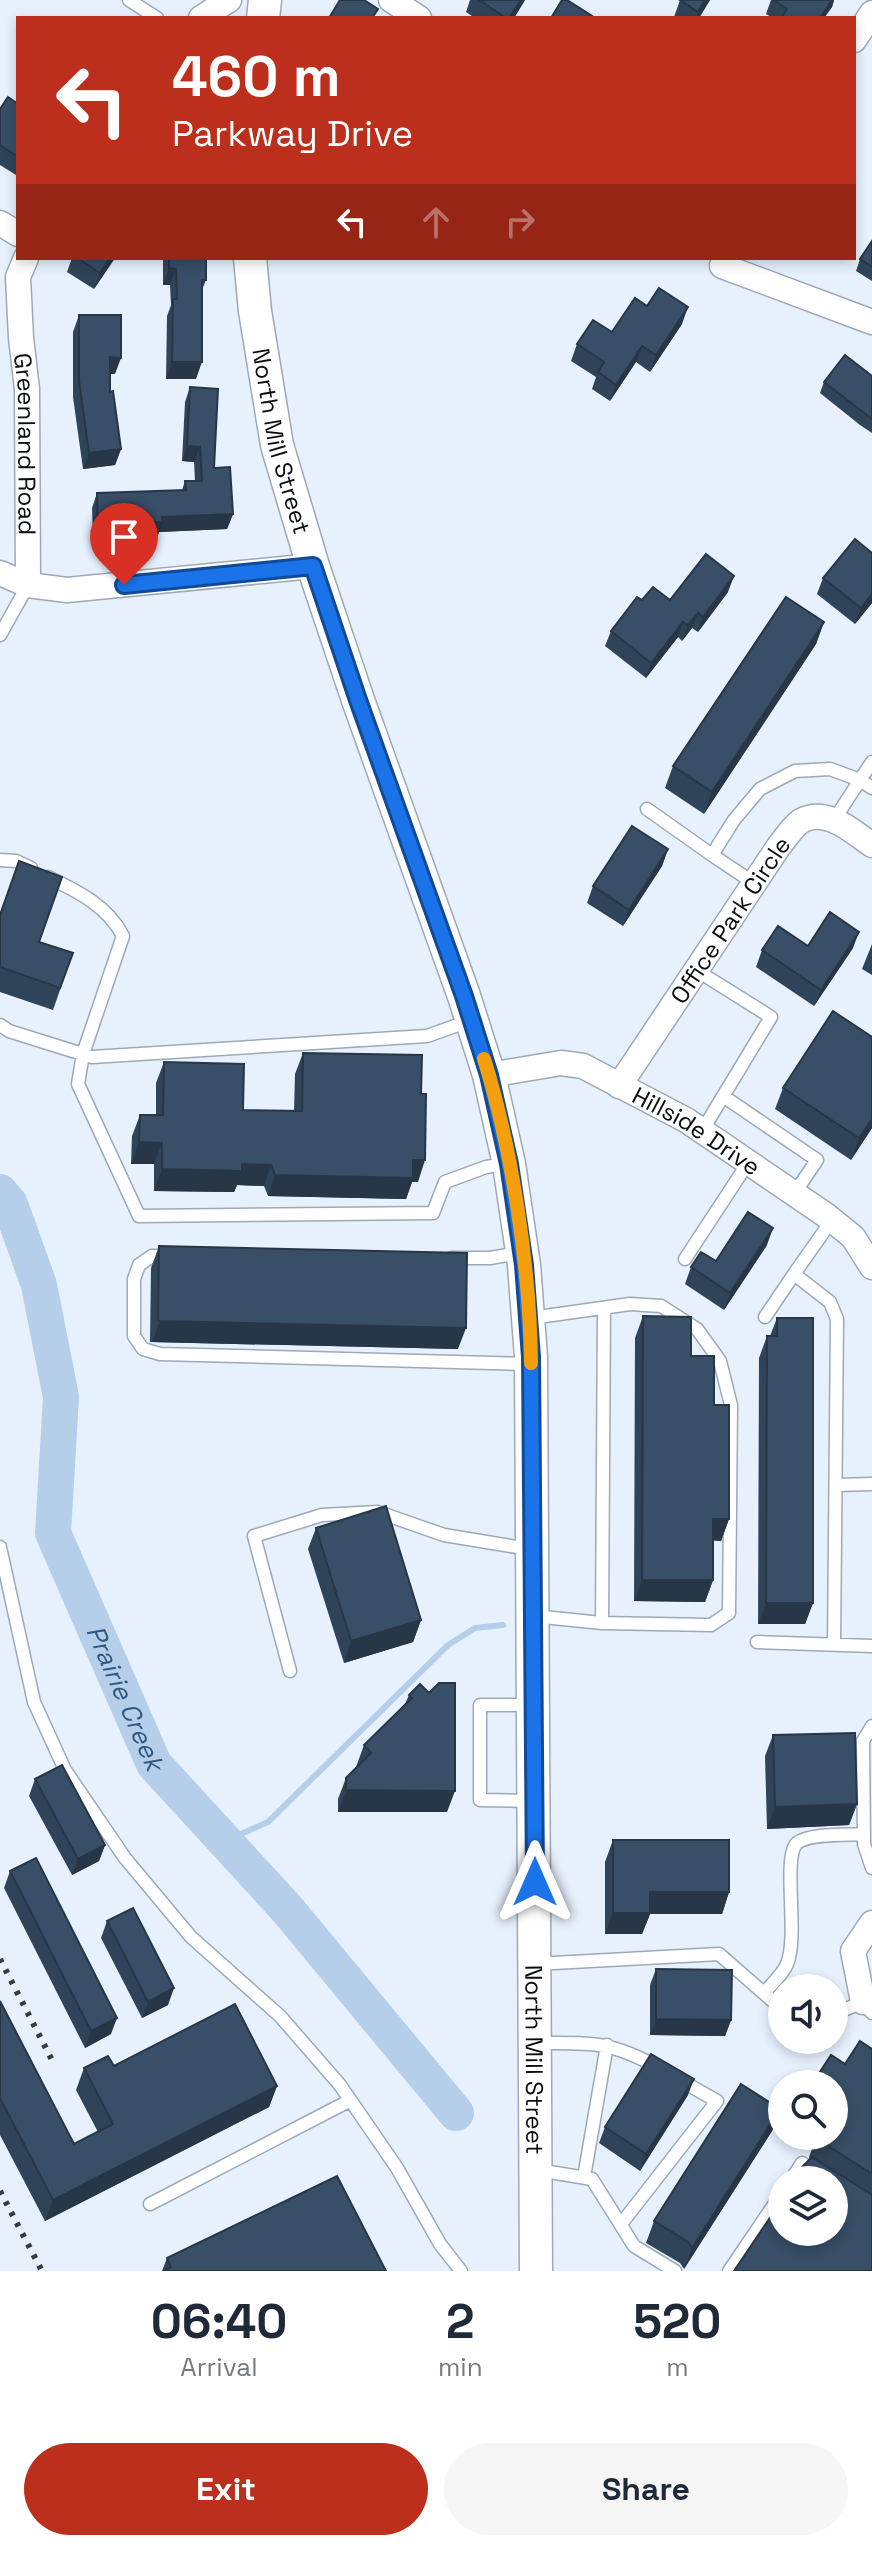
<!DOCTYPE html>
<html lang="en">
<head>
<meta charset="utf-8">
<style>
  body { margin:0; font-family:"Space Grotesk",sans-serif; background:#f6f6f7; color:#1f2937; height:100vh; display:flex; flex-direction:column; font-size:30px; white-space:nowrap }
  * { box-sizing:border-box; margin:0 }
  p { font-size:26px; color:#747a83 }
  .icon { flex:none; width:44px; height:44px; fill:none; stroke:currentColor; stroke-width:2; stroke-linecap:round; stroke-linejoin:round }
  .map { position:relative; height:2271px; overflow:hidden }
  .drawer { display:flex; flex-direction:column; background:#fff; flex:1 }
  .drawer>* { flex:none }
  .guide { position:absolute; left:16px; top:16px; width:840px; height:244px; border-radius:0px; box-shadow:0 4px 12px #0003; background:#bc2f1c; color:#fff; overflow:hidden }
  .buttons { position:absolute; left:768px; top:1974px; display:grid; gap:16px }
  .buttons a { display:grid; place-items:center; width:80px; height:80px; border-radius:50%; background:#fff; box-shadow:0 4px 12px #0003; font-size:40px }
  .pin { position:absolute; display:grid; place-items:center; width:68px; height:68px; color:#fff; margin:-82px -34px; border-radius:50% 50% 50% 0; rotate:-45deg; box-shadow:0 0 8px #0007 }
  .pin .icon { rotate:45deg }
  .me { position:absolute; width:88px; margin:-44px; rotate:0deg; stroke-linejoin:round; filter:drop-shadow(0 0 6px #0008) }
  .turn { display:flex; align-items:center; gap:28px; height:168px; padding:0 24px; font-size:36px }
  .turn .icon { width:104px; height:104px; stroke-width:2.5 }
  .turn b { display:block; font-size:56px; line-height:68px }
  .lanes { display:flex; align-items:center; height:76px; padding:0 24px; background:#0003; justify-content:center; gap:40px; direction:ltr }
  .lanes .off { opacity:.35 }
  .eta { display:flex; justify-content:space-evenly; align-items:center; height:136px; text-align:center }
  .eta b { font-size:48px; font-weight:700; line-height:56px }
  .primary-button { display:flex; gap:16px; margin-top:auto; padding:16px 24px }
  .primary-button a { flex:1; height:92px; border-radius:48px; background:#bc2f1c; color:#fff; font-size:32px; font-weight:700; line-height:92px; text-align:center }
  .primary-button a+a { background:#f6f6f7; color:#1f2937 }
  .map>svg:first-child { display:block }
</style>
</head>
<body>
<div class="map">
<svg width="872" height="2271" viewBox="0 0 872 2271">
  <rect width="100%" height="100%" fill="#e7f1fd"/>
  <g fill="none" stroke-linecap="round" stroke-linejoin="round">
    <path stroke="#b5cfeb" stroke-width="6" d="M225,1841L268,1822L448,1645L475,1628L503,1625"/>
    <path stroke="#b5cfeb" stroke-width="36" id="s1" d="M0,1192L10,1204L39,1285L61,1397L53,1533L154,1764L287,1909L456,2113"/>
    <g stroke="#9ca9b6" stroke-width="15">
      <path id="service" d="M129,0L157,18
        M0,635L28,585
        M647,809L712,855
        M834,820L860,780L872,788
        M0,860L16,861L31,868
        M48,877C77,891 108,906 123,936L83,1054L78,1084L139,1216L433,1213L445,1182L486,1167L506,1164
        M754,883L712,855L734,820L760,789L795,771L830,769L860,780L872,762
        M696,970L771,1017L702,1131
        M0,1025L9,1031L92,1057L427,1036L472,1020
        M723,1096L817,1160L794,1194
        M832,1220L794,1274L830,1302L837,1319L834,1645
        M168,1256H152L139,1265L134,1279V1336L143,1349L160,1354L531,1364
        M451,1258H490L520,1253
        M685,1259L748,1163
        M765,1317L794,1274
        M531,1318L630,1304L661,1306L697,1329L720,1361L731,1405L729,1613L711,1625L602,1623L533,1616
        M836,1485L872,1484
        M0,1547L34,1702L65,1770L125,1858L191,1937L280,2016L340,2085L397,2168L440,2244L461,2271
        M602,1623L604,1308
        M757,1642L872,1646
        M290,1671L254,1536L322,1515L378,1512L444,1535L529,1549
        M531,1705H480V1800L532,1801
        M872,1726L863,1741L864,1844L872,1868
        M535,1964L719,1954L782,2009
        M764,1993C771,1985 783,1974 787,1964C799,1936 782,1857 797,1843C809,1833 848,1835 864,1834
        M834,2014L863,2002L872,2013
        M535,2043C590,2043 609,2040 659,2068
        M538,2170L592,2179L634,2246L675,2271
        M584,2177L607,2045
        M791,2180L802,2163L828,2180
        M150,2204L349,2101
        M621,2224L717,2101L678,2079
        M729,2271L782,2193"/>
    </g>
    <g stroke="#9ca9b6" stroke-width="27">
      <g id="minor">
        <path d="M391,0L419,18"/>
        <path d="M201,18L229,0"/>
        <path d="M854,40L872,13"/>
        <path d="M0,223L18,234"/>
        <path id="s2" d="M26,258L18,277L21,338L27,389L28,585"/>
        <path d="M724,258L722,266L872,322"/>
        <path d="M0,573L28,585L67,590L313,566"/>
        <path id="s3" d="M489,1075L561,1063L583,1066L686,1120L827,1216L853,1237L872,1267"/>
        <path id="s4" d="M619,1086L779,846C785,839 793,826 801,821C826,807 852,831 872,845"/>
        <path d="M863,2002L853,1951L872,1923"/>
      </g>
    </g>
    <g stroke="#9ca9b6" stroke-width="35">
      <g id="secondary">
        <path d="M263,18L265,0"/>
        <path id="s5" d="M250,258L255,311L277,445L313,566L358,700L464,996L489,1075L509,1164L524,1265L531,1357L536,2271"/>
      </g>
    </g>
    <use href="#service" stroke="#fff" stroke-width="12"/>
    <use href="#minor" stroke="#fff" stroke-width="24"/>
    <use href="#secondary" stroke="#fff" stroke-width="32"/>
    <path stroke="#353b41" stroke-width="6" stroke-dasharray="4 8" stroke-linecap="butt" d="M0,1959L52,2060
      M0,2191L42,2271"/>
  </g>
  <path fill="#304459" d="M470,0H525L514,18H475L466,12Z
    M680,0H710L699,18H675L674,17Z
    M771,0H834L832,7L824,18H773L766,14Z
    M18,104V171L16,175L0,165V109Z
    M872,241V281L856,271L860,259Z
    M72,258H115L94,289L67,272Z
    M163,258H206V280L202,290L196,379H166L167,316L171,305L170,285H163Z
    M647,306L682,324L650,372L636,362L610,401L592,389L596,377L571,361L577,344L612,332Z
    M79,315L115,374H110V392L121,449L115,465L83,469L73,397V332Z
    M872,376V433L860,425L820,393L824,382Z
    M190,387L214,468L233,514L227,529L159,532L157,537L93,539L92,508L97,493L182,490L185,481H195L194,462L182,461L185,402Z
    M872,553V603L855,624L817,594L823,578Z
    M728,592L698,632L692,628L682,641L678,637L646,678L605,646L611,631L642,600H670Z
    M824,622L816,644L704,814L665,788L673,766Z
    M668,849L662,866L623,926L587,903L593,886Z
    M0,914L39,942L73,953L53,1010L0,992Z
    M872,944V975L862,969Z
    M808,946L853,948L814,1006L756,967L762,950Z
    M303,1053L418,1182H412L406,1199L268,1196L264,1186L237,1185L234,1192L154,1191V1164H131L132,1136L140,1115H156V1083L164,1062L243,1110L294,1111L295,1074Z
    M783,1088L872,1128L851,1160L775,1109Z
    M767,1245L724,1310L685,1284L691,1267L716,1261Z
    M159,1246L458,1349L150,1342L151,1268Z
    M643,1316L691,1356L714,1405L729,1519L721,1541L713,1540V1580L705,1602L634,1601L635,1338Z
    M777,1318L813,1603L805,1624H758L759,1358L767,1336H770Z
    M316,1528L421,1620L413,1642L344,1663L308,1549Z
    M420,1684L447,1812H338V1799L346,1778L356,1767L364,1745L405,1704L409,1695Z
    M773,1735L857,1804L849,1825L767,1829L765,1756Z
    M35,1779L105,1845L99,1861L72,1875L29,1796Z
    M613,1840L729,1892L722,1914H650L642,1934H605V1862Z
    M10,1871L111,2034L85,2048L4,1888Z
    M107,1921L168,2005L142,2018L101,1938Z
    M656,1969L731,2020L725,2036L650,2035V1985Z
    M0,2001L74,2144L98,2132L76,2090L84,2068L114,2066L277,2086L269,2107L45,2221L0,2135Z
    M872,2049V2271L809,2157L816,2138L834,2136V2084H815L818,2075L845,2064Z
    M688,2095L640,2171L599,2143L605,2127Z
    M780,2109L772,2131L684,2269L680,2263L646,2243L654,2221Z
    M167,2258L386,2271H162Z"/>
  <path fill="#273748" d="M521,0H525L514,18H509Z
    M705,0H710L699,18H696Z
    M832,0H834L832,7L824,18H820Z
    M110,258H115L94,289L100,273Z
    M169,268L176,269L170,285H163Z
    M688,307L682,324L650,372L656,355Z
    M642,346L636,362L610,401L616,385Z
    M110,357L121,358L115,374H104Z
    M172,362H202L196,379H166Z
    M187,446L200,447L194,462L182,461Z
    M121,449L115,465L83,469L89,453Z
    M233,514L227,529L159,532L157,537L93,539L98,524L162,517Z
    M734,576L728,592L698,632L703,617Z
    M872,594V603L855,624L861,608Z
    M698,613L692,628L682,641L688,625Z
    M683,622L678,637L646,678L651,663Z
    M824,622L816,644L704,814L712,792Z
    M668,849L662,866L623,926L629,910Z
    M859,932L853,948L814,1006L821,990Z
    M872,1119V1128L851,1160L859,1138Z
    M139,1142L162,1143L154,1164H131Z
    M413,1160H425L418,1182H412L406,1199L268,1196L275,1175Z
    M242,1164L271,1165L264,1186L237,1185L234,1192L154,1191L162,1169Z
    M773,1228L767,1245L724,1310L730,1293Z
    M160,1321L466,1328L458,1349L152,1342Z
    M713,1519H729L721,1541L705,1540Z
    M642,1580H713L705,1602L634,1601Z
    M766,1603H813L805,1624H758Z
    M421,1620L413,1642L344,1663L351,1641Z
    M346,1790L455,1791L447,1812H338Z
    M857,1804L849,1825L767,1829L775,1807Z
    M105,1845L99,1861L72,1875L78,1859Z
    M650,1892H729L722,1914H650L642,1934H605L613,1913Z
    M174,1988L168,2005L142,2018L148,2002Z
    M117,2018L111,2034L85,2048L91,2031Z
    M656,2019L731,2020L725,2036L650,2035Z
    M694,2079L688,2095L640,2171L646,2154Z
    M277,2086L269,2107L45,2221L53,2200Z
    M780,2109L772,2131L684,2269L692,2248Z"/>
  <path fill="#384f67" stroke="#273748" stroke-width="2" d="M340,0H364L378,9L372,18H329Z
    M479,0H521L509,18H506Z
    M562,0H567L592,16L590,18H551Z
    M680,0H705L698,12Z
    M774,0H832L820,18H781L787,9Z
    M8,97L18,104V157L0,145V109Z
    M872,241V267L860,259Z
    M78,258H110L100,273Z
    M169,258H206V280H202V362H172L173,299H177L176,269L169,268Z
    M659,288L688,307L656,355L642,346L616,385L598,372L604,362L577,344L593,320L612,332L635,298L647,306Z
    M79,315H121V358L110,357V392L113,391L121,449L89,453L79,381Z
    M845,355L872,376V419L824,382Z
    M190,387L218,389L214,468L230,467L233,514L162,517V522L98,524L97,493L186,490L185,481H202L200,447L187,446Z
    M855,539L872,553V594L861,608L823,578Z
    M706,554L734,576L703,617L698,613L688,625L683,622L651,663L611,631L637,597L642,600L653,587L670,600Z
    M786,597L824,622L712,792L673,766Z
    M632,826L668,849L629,910L593,886Z
    M19,861L62,877L39,942L73,953L60,988L0,967V915Z
    M830,912L859,932L821,990L762,950L778,926L808,946Z
    M833,1011L872,1037V1119L859,1138L783,1088Z
    M303,1053L422,1055L421,1094H426L425,1160H413V1178L275,1175L271,1165L242,1164V1171L162,1169V1143L139,1142L140,1115H163L164,1062L244,1064L243,1110L302,1111Z
    M748,1212L773,1228L730,1293L691,1267L701,1252L716,1261Z
    M159,1246L467,1253L466,1328L160,1321L158,1320Z
    M643,1316L691,1317V1356H714V1405H729V1519H713V1580H642Z
    M777,1318H813V1603H766L767,1336H777Z
    M386,1506L421,1620L351,1641L316,1528Z
    M439,1683H455V1791L346,1790V1778L371,1753L364,1745L412,1698L409,1695L420,1684L429,1693Z
    M855,1733L857,1804L775,1807L773,1735Z
    M62,1765L105,1845L78,1859L35,1779Z
    M613,1840H729V1892H650V1913H613Z
    M36,1858L117,2018L91,2031L10,1871Z
    M133,1908L174,1988L148,2002L107,1921Z
    M656,1969L732,1970L731,2020L656,2019Z
    M0,2001L74,2144L113,2124L84,2068L108,2056L114,2066L235,2004L277,2086L53,2200L0,2098Z
    M860,2041L872,2049V2174L816,2138L817,2136H834V2085L818,2075L831,2055L845,2064Z
    M651,2054L694,2079L646,2154L605,2127Z
    M741,2084L780,2109L692,2248L688,2242L654,2221Z
    M812,2157L872,2195V2271H734L782,2200V2232H834V2180H796L799,2170Z
    M337,2176L386,2271H163L171,2267L167,2258Z"/>
  <g fill="none" stroke-linecap="round" stroke-linejoin="round">
    <g stroke="#114b97" stroke-width="20">
      <path id="route" d="M124,585L313,566L358,700L464,996L489,1075L509,1164L524,1265L531,1357L535,1882"/>
    </g>
    <use href="#route" stroke="#1a73e8" stroke-width="14"/>
    <path stroke="#f59e0b" stroke-width="14" d="M484,1059C512,1148 530,1269 531,1363"/>
  </g>
  <g text-anchor="middle" dominant-baseline="central" stroke-width="8" stroke-linejoin="round" paint-order="stroke">
    <g font-size="24" fill="#080d11" stroke="#fff">
      <text stroke="none"><textPath href="#s5" startOffset="186">North Mill Street</textPath></text>
      <text stroke="none"><textPath href="#s2" startOffset="188">Greenland Road</textPath></text>
      <text stroke="none"><textPath href="#s4" startOffset="200">Office Park Circle</textPath></text>
      <text stroke="none"><textPath href="#s3" startOffset="226">Hillside Drive</textPath></text>
      <text stroke="none"><textPath href="#s5" startOffset="1842">North Mill Street</textPath></text>
    </g>
    <g font-size="26" font-style="italic" fill="#325981" stroke="#fff">
      <text stroke="none"><textPath href="#s1" startOffset="532">Prairie Creek</textPath></text>
    </g>
  </g>
</svg>
<div class="buttons">
<a><svg class="icon" aria-label="sound" viewBox="0 0 24 24"><path d="M4 9h4l5-4v14l-5-4H4zM17 9q2 3 0 6"/></svg></a>
<a><svg class="icon" aria-label="search" viewBox="0 0 24 24"><circle cx="10" cy="10" r="6"/><path d="M15 15l6 6"/></svg></a>
<a><svg class="icon" aria-label="layers" viewBox="0 0 24 24"><path d="M12 4l9 5-9 5-9-5zM3 14l9 5 9-5"/></svg></a>
</div>
<div class="pin" style="left:124px;top:585px;background:#d93025"><svg class="icon" aria-label="arrive" viewBox="0 0 24 24"><path d="M6 21V4h12l-3 4 3 4H6"/></svg></div>
<svg class="me" style="left:535px;top:1882px" viewBox="-20 -20 40 40"><path d="M0-17L14 15 0 8-14 15z" fill="#1a73e8" stroke="#fff" stroke-width="4"/></svg>
<div class="guide">
<div class="turn"><svg class="icon" aria-label="left" viewBox="0 0 24 24"><path d="M17 20v-9H6M10 6l-5 5 5 5"/></svg><div><b>460 m</b>Parkway Drive</div></div>
<div class="lanes"><svg class="icon" aria-label="left" viewBox="0 0 24 24"><path d="M17 20v-9H6M10 6l-5 5 5 5"/></svg><svg class="icon off" aria-label="ahead" viewBox="0 0 24 24"><path d="M12 20V5M6 11l6-6 6 6"/></svg><svg class="icon off" aria-label="right" viewBox="0 0 24 24"><path d="M7 20v-9h11M14 6l5 5-5 5"/></svg></div>
</div>
</div>
<section class="drawer">
<div class="eta">
<div><b>06:40</b><p>Arrival</p></div>
<div><b>2</b><p>min</p></div>
<div><b>520</b><p>m</p></div>
</div>
<div class="primary-button"><a>Exit</a><a>Share</a></div>
</section>
</body>
</html>
